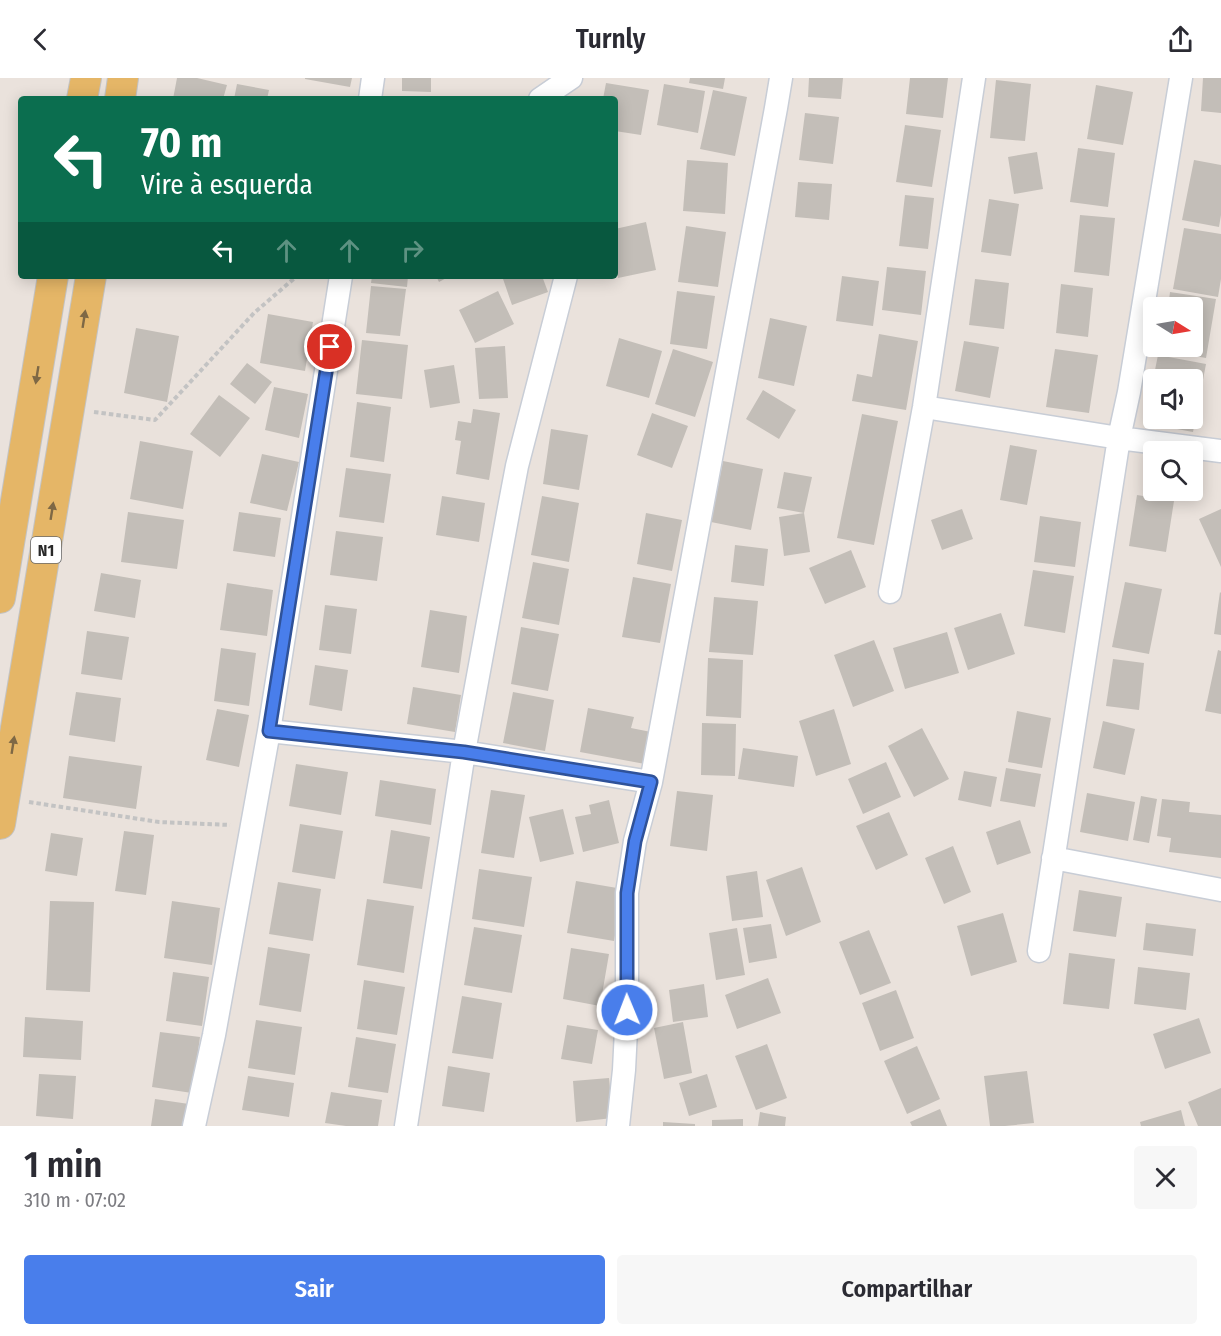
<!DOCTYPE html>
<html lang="pt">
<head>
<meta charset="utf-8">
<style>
  body { margin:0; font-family:"Fira Sans Condensed",sans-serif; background:#f7f7f7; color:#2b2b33; height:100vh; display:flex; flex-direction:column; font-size:22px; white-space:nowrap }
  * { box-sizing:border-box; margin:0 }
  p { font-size:20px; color:#7c7c81 }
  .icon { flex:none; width:33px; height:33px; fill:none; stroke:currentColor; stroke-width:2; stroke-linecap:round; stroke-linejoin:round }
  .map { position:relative; height:1048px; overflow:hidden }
  .drawer { display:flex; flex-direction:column; background:#fff; flex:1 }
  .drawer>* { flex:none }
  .guide { position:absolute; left:18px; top:18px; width:600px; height:183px; border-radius:6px; box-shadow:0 3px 15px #0003; background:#0b6e4f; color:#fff; overflow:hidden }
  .needle { width:39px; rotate:101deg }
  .fabs { position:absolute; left:1143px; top:219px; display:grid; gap:12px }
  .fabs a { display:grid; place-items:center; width:60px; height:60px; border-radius:6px; background:#fff; box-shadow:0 3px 15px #0003; font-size:30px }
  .pin { position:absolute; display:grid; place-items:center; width:51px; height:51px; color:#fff; margin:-26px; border:3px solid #fff; border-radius:50%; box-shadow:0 2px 6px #0007 }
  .me { position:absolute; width:66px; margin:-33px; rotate:359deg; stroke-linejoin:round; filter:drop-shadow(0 0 4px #0008) }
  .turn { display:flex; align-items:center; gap:21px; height:126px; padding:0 24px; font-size:27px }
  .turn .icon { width:78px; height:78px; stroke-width:2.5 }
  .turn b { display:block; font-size:42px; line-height:51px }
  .lanes { display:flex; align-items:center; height:57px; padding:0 24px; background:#0003; justify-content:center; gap:30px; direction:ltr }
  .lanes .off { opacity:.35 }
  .round { display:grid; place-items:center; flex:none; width:63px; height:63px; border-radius:6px; background:#f7f7f7 }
  .headline { display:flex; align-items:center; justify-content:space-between; height:102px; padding:0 24px }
  h1 { font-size:36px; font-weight:600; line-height:45px }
  .action { display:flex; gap:12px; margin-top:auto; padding:12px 24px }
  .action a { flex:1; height:69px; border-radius:6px; background:#497eeb; color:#fff; font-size:24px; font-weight:600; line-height:69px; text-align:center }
  .action a+a { background:#f7f7f7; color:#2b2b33 }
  header { display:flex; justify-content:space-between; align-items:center; height:78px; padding:0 24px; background:#fff; font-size:27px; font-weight:600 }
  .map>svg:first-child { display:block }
</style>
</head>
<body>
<header><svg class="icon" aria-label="back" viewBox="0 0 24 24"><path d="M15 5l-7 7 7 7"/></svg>Turnly<svg class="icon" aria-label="share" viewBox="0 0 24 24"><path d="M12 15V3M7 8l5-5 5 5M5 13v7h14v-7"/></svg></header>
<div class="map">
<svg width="1221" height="1048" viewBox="0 0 1221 1048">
  <rect width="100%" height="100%" fill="#eae2dc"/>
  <path fill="#c3beb8" d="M177,0H197L227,7L223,21H173Z
    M305,0H352L350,9L305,1Z
    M402,0H431V14L402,13Z
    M690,0H725L723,11L689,5Z
    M809,0H843L841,21L808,19Z
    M910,0H948L943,40L906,36Z
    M1203,0H1221V35L1201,33Z
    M996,2L1031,6L1025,63L990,60Z
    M606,5L649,12L641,57L615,53V21H603Z
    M237,6L269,12L267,21H234Z
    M664,6L705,13L698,55L657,47Z
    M1096,7L1133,14L1123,67L1087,61Z
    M713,12L747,19L735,78L700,71Z
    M805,35L839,39L833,86L799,82Z
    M905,47L941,52L932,109L896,104Z
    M1078,70L1115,75L1108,129L1070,124Z
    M1037,74L1043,111L1014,116L1008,79Z
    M687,82L728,85L725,136L683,133Z
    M1194,82L1221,87V137L1219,149L1182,142Z
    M798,104L832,106L829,142L795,139Z
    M905,117L934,120L928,171L899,168Z
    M989,121L1019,126L1011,178L981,174Z
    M1080,137L1115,140L1109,198L1074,194Z
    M646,144L656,192L618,200L615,185V151Z
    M686,148L726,154L718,209L678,204Z
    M1184,150L1221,156V201L1218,219L1173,211Z
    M887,189L926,193L921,237L882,232Z
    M372,198H408L407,209L371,205Z
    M436,198H450L439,204Z
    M502,198H542L548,214L512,227Z
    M842,198L879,203L873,248L836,243Z
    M975,201L1009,205L1004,251L969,247Z
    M1061,206L1093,210L1088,259L1056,255Z
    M371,208L406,211L400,258L366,255Z
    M498,213L514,246L475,265L459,232Z
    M677,213L715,218L707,271L670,266Z
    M1170,214L1216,221L1206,280L1161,272V268H1192V230H1168Z
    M268,236L313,244L305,293L260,285Z
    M770,240L807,248L794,308L758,300Z
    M136,250L179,258L167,324L124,315Z
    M879,256L918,263L906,332L852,323L857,296L872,299Z
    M619,260L662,273L649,320L606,308Z
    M362,262L408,267L402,321L356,316Z
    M964,263L999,269L990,320L955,313Z
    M505,268L508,320L479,321L475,270Z
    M673,271L713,284L695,339L655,326Z
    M1055,271L1098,277L1089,335L1046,329Z
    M1158,277L1206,286L1193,354L1145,345L1152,307H1154V340H1192V302H1153Z
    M247,285L272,304L255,326L230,306Z
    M454,287L460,325L430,330L424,292Z
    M274,309L308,316L299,360L265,352Z
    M763,312L796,332L779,361L746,341Z
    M219,317L250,340L220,379L190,356Z
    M357,324L391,329L384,384L350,379Z
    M473,331L500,335L489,402L456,396L461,363L455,362L458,343L471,345Z
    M652,335L688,348L672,390L637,377Z
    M862,336L898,343L874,467L837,460Z
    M551,351L588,357L579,412L543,406Z
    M140,363L193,373L183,431L130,421Z
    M1010,367L1037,372L1027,427L1000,422Z
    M262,376L299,384L287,433L250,425Z
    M723,383L763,391L751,452L711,444Z
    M346,390L391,396L384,445L339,439Z
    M784,394L812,399L804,435L810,474L784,478L779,439L804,435L777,430Z
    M1137,417L1174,423L1166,474L1129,468Z
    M442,418L485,425L479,464L436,457Z
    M542,418L579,425L569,484L531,477Z
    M962,431L973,461L942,472L931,442Z
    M1221,431V489L1199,441Z
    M128,434L184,442L177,491L121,484Z
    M239,434L281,440L275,479L233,473Z
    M646,435L682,442L672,493L637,486Z
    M1040,438L1081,444L1075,489L1034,484Z
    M336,453L383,459L377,503L330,497Z
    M735,467L768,471L764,508L731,504Z
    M851,472L866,509L825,526L809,490Z
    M533,484L569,491L559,547L522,540Z
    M1033,492L1074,498L1065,555L1024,548Z
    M101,495L141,502L135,540L94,533Z
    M633,499L671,506L660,565L622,559Z
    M1125,504L1162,511L1149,576L1112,569Z
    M227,505L273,512L267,558L220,552Z
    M1220,514L1221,515V557L1214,556Z
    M714,519L758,523L753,577L709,574Z
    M325,527L357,531L351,576L319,572Z
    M430,532L467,538L459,595L421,589Z
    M1001,535L1015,576L968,592L954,550Z
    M521,549L559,556L548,613L511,606Z
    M87,553L129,559L122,602L81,596Z
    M947,554L959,595L905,611L893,570Z
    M874,562L894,613L853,629L834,577Z
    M221,570L256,575L249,628L214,623Z
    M1218,572L1221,573V636L1205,633Z
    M708,580L743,582L741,640L706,638Z
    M1113,581L1144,585L1139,632L1106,628Z
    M315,587L348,592L342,633L309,627Z
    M413,609L461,617L455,654L407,646Z
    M76,614L121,620L115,664L69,657Z
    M513,614L554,622L545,673L503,665Z
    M588,630L634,639L631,650L651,654L645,686L580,674Z
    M217,631L249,637L239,689L206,682Z
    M834,631L851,686L816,698L799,643Z
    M1017,633L1051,640L1042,690L1008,684Z
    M1103,643L1135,651L1125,697L1093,690Z
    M702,645L736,646L735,698L701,697Z
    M922,650L949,701L914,719L888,668Z
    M743,670L798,678L794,709L738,701Z
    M69,678L142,688L136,731L63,720Z
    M886,684L901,719L863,736L848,701Z
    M296,686L348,694L341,737L289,728Z
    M1006,690L1041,696L1035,729L1000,723Z
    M964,693L997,699L991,729L958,722Z
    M380,702L436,711L431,747L375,738Z
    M491,712L525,717L514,780L481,775Z
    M677,713L713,717L707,773L670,768Z
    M1087,715L1135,724L1128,763L1080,754Z
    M1141,718L1157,721L1149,765L1133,762Z
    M1162,721L1190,724L1189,734L1221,737V780L1169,774L1171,760L1157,758Z
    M609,722L619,765L583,774L575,739L591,736L589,727Z
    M563,731L574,776L540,784L529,739Z
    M889,734L908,777L876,792L856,748Z
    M1020,742L1031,775L997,787L986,754Z
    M300,746L343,753L335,801L292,794Z
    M391,752L430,759L422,811L383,805Z
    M124,753L154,757L146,817L115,813Z
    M51,755L83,760L77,798L45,793Z
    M953,768L971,814L944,826L925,780Z
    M802,789L821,844L786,858L766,802Z
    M479,791L532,799L524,849L472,841Z
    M757,793L763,839L732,843L726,798Z
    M576,803L623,811L614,863L567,855Z
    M278,804L321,811L313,863L269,856Z
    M1079,812L1122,819L1116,859L1073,853Z
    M367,821L414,828L404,895L357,887Z
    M50,823L94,824L90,914L46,912Z
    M172,823L220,830L212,887L164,880Z
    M1003,835L1017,884L971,898L957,848Z
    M1146,845L1196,851L1193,878L1143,872Z
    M771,846L777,880L749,885L743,850Z
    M474,849L522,857L512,915L464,907Z
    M737,850L745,897L716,902L709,855Z
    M869,852L891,905L860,917L839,864Z
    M268,869L310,876L301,934L259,927Z
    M571,870L609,876L600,928L563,921Z
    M1069,875L1115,881L1109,931L1063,926Z
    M1138,889L1190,895L1186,932L1134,926Z
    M173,894L209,899L202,948L166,943Z
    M768,900L781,935L737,951L725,917Z
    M364,902L405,909L397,957L357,951Z
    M704,906L708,939L673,944L669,912Z
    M896,912L914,960L880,973L862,925Z
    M462,918L502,925L493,981L452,975Z
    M25,939L83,943L81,982L23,979Z
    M1199,940L1211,975L1165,991L1153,956Z
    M256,942L302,949L295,997L248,990Z
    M683,944L692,995L664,1001L654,950Z
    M567,947L598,952L592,986L561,981Z
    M160,954L200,959L192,1015L152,1009Z
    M356,959L396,966L388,1015L348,1009Z
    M767,966L787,1020L756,1032L735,978Z
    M917,968L940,1021L907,1036L884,983Z
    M448,988L490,995L484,1034L442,1028Z
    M1027,993L1034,1045L1005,1048H990L984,998Z
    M39,996L76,998L73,1041L36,1038Z
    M707,996L717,1029L689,1038L679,1005Z
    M248,998L294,1005L289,1039L242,1032Z
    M609,1000L613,1040L576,1044L573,1003Z
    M1221,1010V1048H1198L1188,1024Z
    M331,1014L382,1022L378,1048H346L325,1045Z
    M155,1021L189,1026L185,1048H151Z
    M940,1031L947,1048H912L910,1044Z
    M1181,1032L1185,1048H1141L1140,1044Z
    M760,1034L786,1039L785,1048H758Z
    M743,1041V1048H712V1042Z
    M663,1044L695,1046V1048H663Z"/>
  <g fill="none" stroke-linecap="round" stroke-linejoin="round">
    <g stroke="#c8cdd6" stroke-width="25">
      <path id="minor" d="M370,21L373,0
        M540,21L571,0
        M924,329L1119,360L1221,373
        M890,514L924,329L974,0
        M269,653L464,674L651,704
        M1053,780L1221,812
        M1039,873L1119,360L1129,314L1181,0
        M194,1048L214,957L269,653L341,198
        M406,1048L464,674L509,430L517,388L566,198
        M618,1048L624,992L627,932V815L635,763L651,704L776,30L781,0"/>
    </g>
    <g stroke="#c3c3c3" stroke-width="32">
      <path id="major" d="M82,21L86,0
        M120,21L123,0
        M0,520L53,198
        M0,746L91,198"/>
    </g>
    <path stroke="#c3c3c3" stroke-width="4" stroke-dasharray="4.5 3" stroke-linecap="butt" d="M94,334L155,342L254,235L297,198
      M29,724L159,744L230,747"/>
    <use href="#minor" stroke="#fff" stroke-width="22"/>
    <use href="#major" stroke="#e5b667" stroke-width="30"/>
  </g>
  <defs><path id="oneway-solid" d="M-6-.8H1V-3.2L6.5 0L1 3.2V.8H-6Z" transform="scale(1.5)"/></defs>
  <g fill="#7e6845">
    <use href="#oneway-solid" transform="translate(84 241) rotate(-81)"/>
    <use href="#oneway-solid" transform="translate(37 297) rotate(99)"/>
    <use href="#oneway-solid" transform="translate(52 433) rotate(-81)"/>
    <use href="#oneway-solid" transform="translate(13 667) rotate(-81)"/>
  </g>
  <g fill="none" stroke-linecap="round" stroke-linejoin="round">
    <g stroke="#2f5299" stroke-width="15">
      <path id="route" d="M330,269L269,653L464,674L651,704L635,763L627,815V932"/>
    </g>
    <use href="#route" stroke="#497eeb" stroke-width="10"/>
  </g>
  <g text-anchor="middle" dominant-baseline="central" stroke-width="5" stroke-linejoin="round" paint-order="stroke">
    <rect fill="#fff" stroke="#696969" stroke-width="1.5" x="31" y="459" width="30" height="26" rx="4.5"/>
    <g font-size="16" font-weight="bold" fill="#292929">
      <text x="46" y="472">N1</text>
    </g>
  </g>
</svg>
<div class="fabs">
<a><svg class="needle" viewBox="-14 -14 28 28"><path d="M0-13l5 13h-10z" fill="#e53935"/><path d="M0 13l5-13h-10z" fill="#7c7c81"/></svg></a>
<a><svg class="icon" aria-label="sound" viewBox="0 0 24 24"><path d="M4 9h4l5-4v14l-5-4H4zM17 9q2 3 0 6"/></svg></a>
<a><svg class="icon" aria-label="search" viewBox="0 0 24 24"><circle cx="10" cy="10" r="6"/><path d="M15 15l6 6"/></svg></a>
</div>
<div class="pin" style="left:330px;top:269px;background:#d93025"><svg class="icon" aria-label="arrive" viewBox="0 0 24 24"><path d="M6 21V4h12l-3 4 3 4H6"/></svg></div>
<svg class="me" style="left:627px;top:932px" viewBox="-20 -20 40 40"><circle r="17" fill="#497eeb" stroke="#fff" stroke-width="3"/><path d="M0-11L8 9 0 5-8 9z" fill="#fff"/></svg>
<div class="guide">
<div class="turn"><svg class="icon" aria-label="left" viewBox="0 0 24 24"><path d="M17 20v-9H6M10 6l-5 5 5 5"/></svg><div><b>70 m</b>Vire à esquerda</div></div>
<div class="lanes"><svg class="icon" aria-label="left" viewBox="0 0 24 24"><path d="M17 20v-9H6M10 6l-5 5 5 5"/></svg><svg class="icon off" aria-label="ahead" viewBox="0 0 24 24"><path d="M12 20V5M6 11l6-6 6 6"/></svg><svg class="icon off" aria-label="ahead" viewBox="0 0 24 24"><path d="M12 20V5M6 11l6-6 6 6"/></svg><svg class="icon off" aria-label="right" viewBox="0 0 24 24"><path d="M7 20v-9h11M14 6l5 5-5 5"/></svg></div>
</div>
</div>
<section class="drawer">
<div class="headline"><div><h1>1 min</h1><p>310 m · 07:02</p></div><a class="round"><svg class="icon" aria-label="close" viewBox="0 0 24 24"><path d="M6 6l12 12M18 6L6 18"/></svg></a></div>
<div class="action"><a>Sair</a><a>Compartilhar</a></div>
</section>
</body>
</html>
